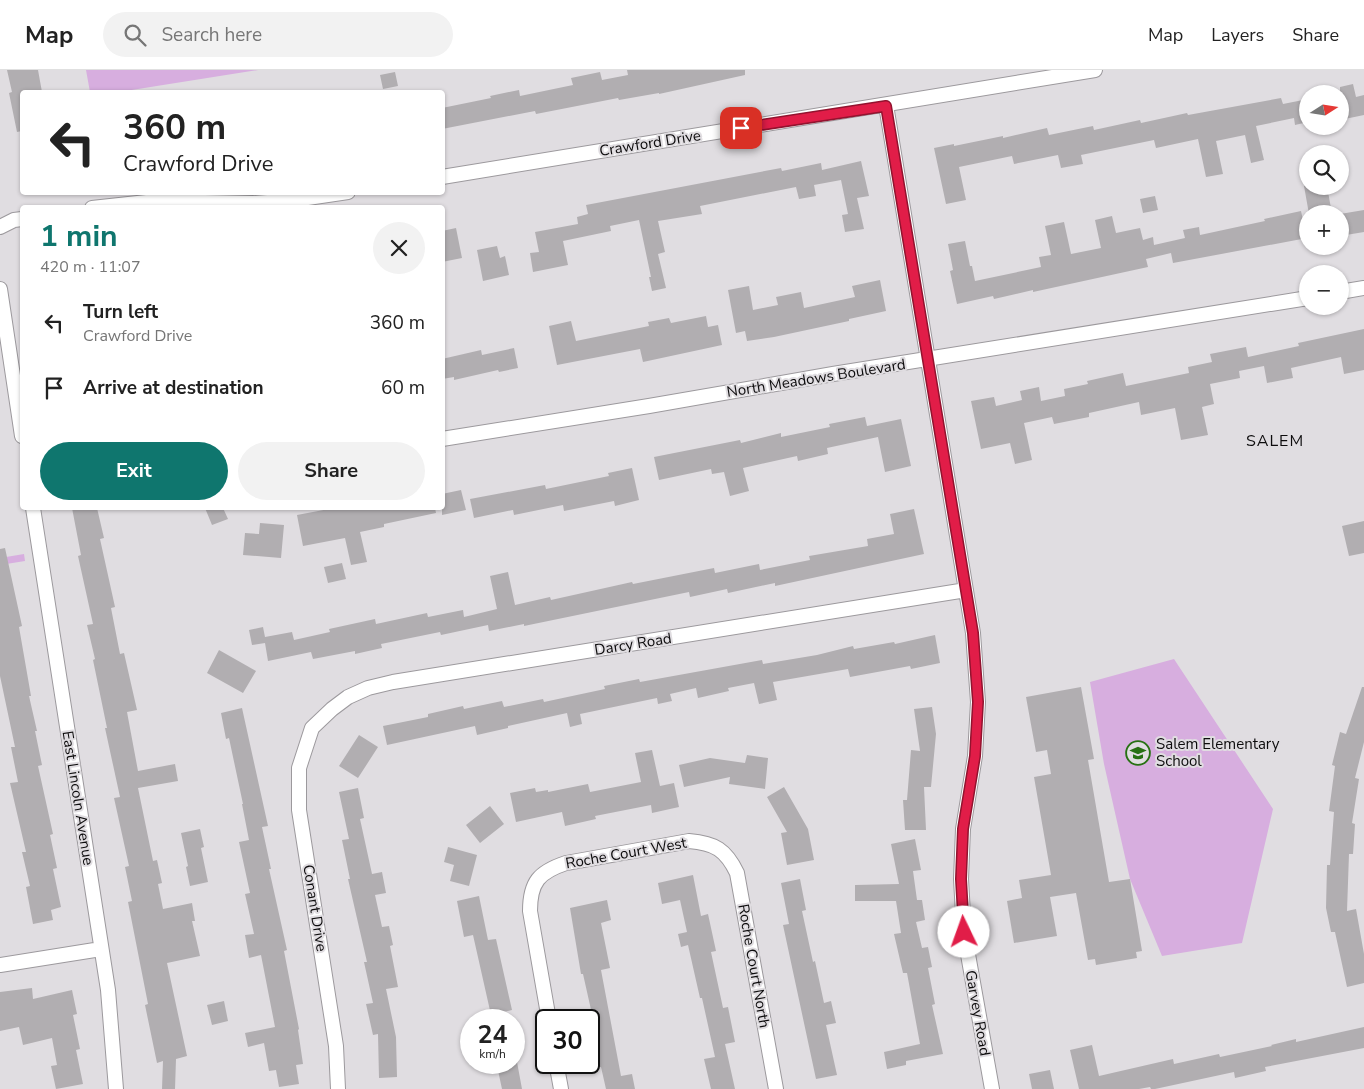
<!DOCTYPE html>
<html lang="en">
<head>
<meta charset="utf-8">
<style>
  body { margin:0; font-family:"Nunito Sans",sans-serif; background:#f2f2f2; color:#222; height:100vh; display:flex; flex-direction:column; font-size:19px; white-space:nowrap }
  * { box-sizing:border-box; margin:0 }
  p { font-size:16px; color:#767676 }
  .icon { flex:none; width:28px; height:28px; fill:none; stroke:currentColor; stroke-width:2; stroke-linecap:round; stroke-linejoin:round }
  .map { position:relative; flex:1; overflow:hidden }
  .drawer { position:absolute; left:20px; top:135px; width:425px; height:305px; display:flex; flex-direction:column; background:#fff; border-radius:5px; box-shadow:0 1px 4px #0004 }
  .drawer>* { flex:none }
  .hud { position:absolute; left:20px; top:20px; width:425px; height:105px; border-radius:5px; box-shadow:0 1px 4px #0004; background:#fff; color:#222; overflow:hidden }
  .needle { width:32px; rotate:78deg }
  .controls { position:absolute; left:1299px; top:15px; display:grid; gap:10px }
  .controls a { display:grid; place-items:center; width:50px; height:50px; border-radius:50%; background:#fff; box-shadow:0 1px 4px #0004; font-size:25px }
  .speed { position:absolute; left:460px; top:939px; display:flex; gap:10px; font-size:25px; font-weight:700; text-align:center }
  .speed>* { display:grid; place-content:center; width:65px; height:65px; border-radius:50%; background:#fff; box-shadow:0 1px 4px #0004; line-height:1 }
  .speed small { font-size:12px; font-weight:400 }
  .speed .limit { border:2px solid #111; border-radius:8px; background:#fff; color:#111 }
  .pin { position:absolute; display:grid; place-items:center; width:42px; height:42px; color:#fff; margin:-21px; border-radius:10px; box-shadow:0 2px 8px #0006 }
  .me { position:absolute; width:55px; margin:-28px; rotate:357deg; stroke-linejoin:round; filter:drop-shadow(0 0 4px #0008) }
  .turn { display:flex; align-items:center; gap:18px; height:105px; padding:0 20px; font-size:22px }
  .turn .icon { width:65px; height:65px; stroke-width:2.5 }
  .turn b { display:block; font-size:35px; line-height:42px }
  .round { display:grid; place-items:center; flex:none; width:52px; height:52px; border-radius:26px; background:#f2f2f2 }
  .overview { display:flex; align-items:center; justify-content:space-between; height:85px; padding:0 20px }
  h1 { font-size:30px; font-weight:700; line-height:38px; color:#0f766e }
  .primary-button { display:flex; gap:10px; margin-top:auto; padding:10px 20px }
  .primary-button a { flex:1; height:58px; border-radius:30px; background:#0f766e; color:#fff; font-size:20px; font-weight:700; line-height:58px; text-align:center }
  .primary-button a+a { background:#f2f2f2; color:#222 }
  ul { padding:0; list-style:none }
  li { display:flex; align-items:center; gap:15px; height:65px; padding:0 20px }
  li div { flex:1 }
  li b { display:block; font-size:19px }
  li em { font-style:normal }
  header { display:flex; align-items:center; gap:30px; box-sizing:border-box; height:70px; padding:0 25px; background:#fff; border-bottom:1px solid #e0e0e0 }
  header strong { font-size:24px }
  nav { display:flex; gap:28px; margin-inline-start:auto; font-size:18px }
  .search { width:350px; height:45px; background:#f2f2f2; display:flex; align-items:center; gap:12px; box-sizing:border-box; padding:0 18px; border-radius:28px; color:#767676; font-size:19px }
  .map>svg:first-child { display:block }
</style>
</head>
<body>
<header>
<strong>Map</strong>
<div class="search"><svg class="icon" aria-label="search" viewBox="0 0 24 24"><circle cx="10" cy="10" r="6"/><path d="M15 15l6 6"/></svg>Search here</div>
<nav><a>Map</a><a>Layers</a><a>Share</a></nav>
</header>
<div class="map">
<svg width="1364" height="1019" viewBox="0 0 1364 1019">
  <rect width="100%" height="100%" fill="#e0dde1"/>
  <path fill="#d7aedf" d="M86,0H258L119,22H90Z
    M24,484L25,491L0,495V488Z
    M1174,589L1273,739L1242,873L1162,886L1130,809L1104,694L1090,612Z"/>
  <path fill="#b1aeb1" d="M7,0H38L42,22H22V61L17,62L9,23L12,22Z
    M627,0H745V5L659,24V23L619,30L618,28L536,44L535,41L442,59V38L491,28L490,26L519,20L520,26L573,15L571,8L600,2L602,10L628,5Z
    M395,2L398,16L383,19L380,5Z
    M1353,14L1356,27L1364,25V45L1340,50V17Z
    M1281,28L1283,34L1308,29V52L1295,55L1294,48L1256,56L1264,90L1251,93L1245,65L1216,71L1223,104L1206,107L1198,69L1156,78L1154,70L1081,85L1083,94L1061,98L1058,85L1014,94L1012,86L959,97L966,130L946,134L934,78L954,74V76L1003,66V68L1047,58L1049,65L1093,56L1094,60L1140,50L1141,53L1187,43L1188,45Z
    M861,91L869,126L857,128L864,159L845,162L842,145L848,144L841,110L814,115L816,126L799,129L796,117L700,136L702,144L658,151L665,182L658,184L666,218L652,221L649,207H651L639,150L610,156L611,161L563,171L568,195L533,202L530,183L539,182L535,162L578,154L577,147L588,144L586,135L781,98L782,101L821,93L822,100Z
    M1304,116H1327L1332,144H1309Z
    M1155,126L1158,140L1143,143L1140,129Z
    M1364,140V162L1340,166V144Z
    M1301,141L1307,168L1173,193L1171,183L1146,189L1148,197L1033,222V220L994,229L993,226L957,234L950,201L953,200L948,174L965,171L970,196H972L975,211L1041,197L1039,187L1051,185L1045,156L1064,152L1071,184L1101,178L1095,150L1112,146L1116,163L1140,158L1143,170L1153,167L1154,175L1185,168L1183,160L1199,157L1200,165L1265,151L1264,149Z
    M456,158L462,188L442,192V161Z
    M497,176L500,188L505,186L509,205L483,211L477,180Z
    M880,210L886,241L849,249V251L774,267L747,271L745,261L736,263L728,220L749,216L753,240L778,235L776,227L801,222L804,238L855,227L852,216Z
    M706,246L708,257L718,255L722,275L643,292L640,279L557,295L549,256L571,251L576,271L649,256L648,252L669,248L671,253Z
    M1364,259V300L1344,304L1341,287L1291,298L1293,308L1267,313L1264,296L1239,301L1240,308L1210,314L1214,334L1202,337L1208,365L1181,370L1175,338L1141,345L1139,332L1089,343V347L1054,354L1052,347L1024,353L1032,390L1015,394L1010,373L981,379L971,331L994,327L996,336L1022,330L1020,321L1039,317L1041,331L1065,326L1064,319L1088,314L1087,311L1123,303L1126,316L1189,303L1188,297L1212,292L1210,284L1246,277L1248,287L1299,276L1298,273Z
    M514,278L518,298L499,302L498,300L454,310V307L442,309V289L481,280L482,285Z
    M865,347L867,356L901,349L911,396L885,402L878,367L827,378L828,384L798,391L797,386L743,398L749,421L730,426L724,402L712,404L711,399L659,410L654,387L740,370L741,373L781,363V367L830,357L829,354Z
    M632,398L639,430L615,436L614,431L564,441L563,435L514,445L513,440L474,448L470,429L545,415L546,419L609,406L608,403Z
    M461,420L466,440L442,445V424Z
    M72,438H97L104,468L100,469L115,537L111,538L120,584L124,583L137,640L127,642L138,701L175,694L178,711L138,718L153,791L157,790L162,813L158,814L163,839L192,833L195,851H192L200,886L167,893L187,986L176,989L175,1019H162L163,991L157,993L145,935L148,934L128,832L132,831L125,797L129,796L114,728L120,727L105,658H107L93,590L95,589L87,555L93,554L78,486L81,485Z
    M205,438H223L228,449L212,455Z
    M334,438H435L436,443L384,454V457L360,462L367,492L351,495L345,468L303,476L297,445Z
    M914,439L924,484L775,516V513L728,523L727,519L690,527L689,522L524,556V554L489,561L488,555L441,565L440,562L381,574L382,578L355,584V581L313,589L311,582L268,591L265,573L252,575L249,560L263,557L265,567L292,562L294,570L330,562L329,559L375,549L376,554L427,543L428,547L463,540L464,547L497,539L490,506L508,502L515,535L550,527L551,530L632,512L633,514L714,498L715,503L759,494L760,500L810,490L809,486L868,476L867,469L894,464L890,444Z
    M1364,451V483L1349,486L1342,456Z
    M260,453L284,455L281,488L243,485L245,463L259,464Z
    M5,478L22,556L19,557L31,626H29L37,661H35L42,695L38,696L53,764L50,765L57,798L53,799L61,837L51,840L53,850L33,854L26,817L30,816L22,782H26L10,713L18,712L11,677H15L0,606V479Z
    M342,493L346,509L328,513L324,497Z
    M935,565L940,593L911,599L910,596L850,607L848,599L773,612L777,630L759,634L754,613L728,618L729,621L698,628L696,618L670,624L672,631L658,634L657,628L580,644L582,654L570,657L567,643L508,656V658L477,665L475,656L387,675L383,656L428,647V644L463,636L464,639L502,631L504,637L543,629L544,632L605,619L604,616L639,609L640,612L762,590L763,594L817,585L853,576L854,579L894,572L895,574Z
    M219,580L256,601L243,623L207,603Z
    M1081,617L1094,689L1088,690L1109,812L1130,809L1142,881L1136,882L1137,888L1096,895L1095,889L1088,890L1076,823L1050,827L1057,866L1014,873L1007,831L1022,828L1019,810L1051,805L1034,707L1051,704L1047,680L1036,682L1026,627Z
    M1362,617H1364V672L1355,708L1359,709L1352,753L1355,754L1353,784H1349L1347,841L1356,839L1364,884V913L1347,917L1335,862H1331L1326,838L1327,795H1330L1334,742L1329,741L1335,696L1332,695L1340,662L1346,664Z
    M932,637L936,664L931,717H924L926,760H905L903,730H907L911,680L920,681L914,639Z
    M242,638L268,756L262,757L271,799H269L287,880L284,881L299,959L298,960L303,994L296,995L299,1014L279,1017L276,1000L269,1001L264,973L248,977L245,963L275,957L261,885L249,888L245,865L254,864L245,824L250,823L239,772L249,770L242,734H243L229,668L226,669L221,643Z
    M359,665L378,677L358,708L339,696Z
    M652,680L660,716L674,713L679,737L652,743L651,735L595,746L596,749L565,756L562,742L516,752L510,723L535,718L536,722L548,720V722L588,714L590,722L641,712L635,683Z
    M747,685L768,688L765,719L729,714L730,707L684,717L679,695L710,688L745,693Z
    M784,717L808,759L814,790L787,795L781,763L787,762L767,727Z
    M358,718L364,748L360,749L372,804L382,802L386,823L375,825L382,857L389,856L393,875L390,876L398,917L386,919L396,967L397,1007L379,1008L378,964L373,965L366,934L373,933L364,892H367L348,809H350L342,770L349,769L339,722Z
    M490,736L504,754L480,773L466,755Z
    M200,759L204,777L201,778L208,812L190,816L186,797L188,796L181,763Z
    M915,769L921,800L913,801L917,830H922L925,850L916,852L922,878L928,877L932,897L928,898L935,934L932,935L943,984L906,991V995L887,999L884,982L920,974L907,903H903L894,864L901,863L896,831H855V815L899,814L891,774Z
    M448,777L477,785L469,816L450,811L454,795L444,792Z
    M693,805L701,846L708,844L716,881L711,882L723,938L728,937L735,972L725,974L735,1019H711L704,989L715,987L702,928H700L688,875L681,877L678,864L687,862L680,830L662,834L658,813Z
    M800,809L806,840L802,841L813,892L815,891L824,933L831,931L836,953L826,955L837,1005L816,1009L783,855L789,854L781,813Z
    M479,826L488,870L496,869L512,940L491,945L473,865L464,867L457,831Z
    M607,830L611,850L601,853L610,898L601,900L621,1006L632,1004L635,1019H606L601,997L596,998L589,963L596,962L583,904H581L570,838Z
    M32,918L33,929L72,920L77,944L73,945L80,979L76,980L83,1014L56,1019L51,996L57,995L52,968L23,975L19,957L0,961V922Z
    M224,931L228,951L212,955L207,935Z
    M1364,957V978L1265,997L1266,1001L1235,1008L1234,1002L1155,1019H1151L1150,1017L1139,1019H1079L1070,980L1092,975L1099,1006L1173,989L1174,994L1219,984L1220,987L1272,976L1271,975L1296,969V972Z
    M517,992L522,1019H502L497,996Z
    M1050,1000L1054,1019H1032L1029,1004Z"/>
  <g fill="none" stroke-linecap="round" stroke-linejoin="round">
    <g stroke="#9c999d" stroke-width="16">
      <path id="minor" d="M886,35L973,563L978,632L975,686L963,759L961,809L964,862L992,1019
        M442,107L1095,0
        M92,138L156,131L253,133L294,130L348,122
        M0,157L14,150L22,149
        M0,219L22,366
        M1340,222L1364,218
        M442,369L649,336L833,304L1308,228
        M33,438L108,920L116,1019
        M0,895L101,879
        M549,950L530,841C530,812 539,802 566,793L689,771C715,773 726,780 737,803L776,1019
        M556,992L561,1019
        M338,1019L336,976L299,740V698L312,658L332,639L348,627L368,618L393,612L966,520"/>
    </g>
    <use href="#minor" stroke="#fff" stroke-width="14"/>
  </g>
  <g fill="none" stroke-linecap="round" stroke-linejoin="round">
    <g stroke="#92132f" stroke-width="12">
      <path id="route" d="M741,58L886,36L973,563L978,632L975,686L963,759L961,809L964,862"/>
    </g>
    <use href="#route" stroke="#e11d48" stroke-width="9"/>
  </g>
  <defs>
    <g id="school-ring" transform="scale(1.25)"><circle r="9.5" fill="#e0dde1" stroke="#277113" stroke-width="1.5"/><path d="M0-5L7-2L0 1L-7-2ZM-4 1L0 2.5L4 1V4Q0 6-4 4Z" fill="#277113"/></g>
  </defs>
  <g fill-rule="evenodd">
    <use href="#school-ring" x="1138" y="683"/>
  </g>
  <g text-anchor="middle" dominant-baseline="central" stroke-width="4" stroke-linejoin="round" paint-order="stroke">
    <g font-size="15" fill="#0d0c0d" stroke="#e0dde1">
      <text transform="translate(650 73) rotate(-9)">Crawford Drive</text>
      <text transform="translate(816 308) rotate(-9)">North Meadows Boulevard</text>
      <text transform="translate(633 574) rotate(-9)">Darcy Road</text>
      <text transform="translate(78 728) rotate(81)">East Lincoln Avenue</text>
      <text transform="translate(626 783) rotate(-10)">Roche Court West</text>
      <text transform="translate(315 838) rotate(81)">Conant Drive</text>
      <text transform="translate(754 896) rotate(80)">Roche Court North</text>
      <text transform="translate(978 943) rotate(80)">Garvey Road</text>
    </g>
    <g font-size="15" fill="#0d0c0d" stroke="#e0dde1" text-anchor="start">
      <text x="1156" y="674">Salem Elementary<tspan x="1156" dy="17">School</tspan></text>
    </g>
    <g font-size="16" letter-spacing="1" fill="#0d0c0d" stroke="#e0dde1">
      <text x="1275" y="371">SALEM</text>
    </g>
  </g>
</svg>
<div class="controls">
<a><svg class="needle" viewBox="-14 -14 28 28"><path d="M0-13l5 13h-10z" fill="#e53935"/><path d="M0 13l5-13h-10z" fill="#767676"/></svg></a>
<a><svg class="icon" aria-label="search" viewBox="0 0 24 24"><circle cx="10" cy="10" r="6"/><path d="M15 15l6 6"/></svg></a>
<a>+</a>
<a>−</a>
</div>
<div class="speed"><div>24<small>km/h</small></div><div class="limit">30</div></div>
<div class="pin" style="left:741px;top:58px;background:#d93025"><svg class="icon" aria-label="arrive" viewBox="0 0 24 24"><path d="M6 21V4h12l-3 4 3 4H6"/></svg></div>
<svg class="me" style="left:964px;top:862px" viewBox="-20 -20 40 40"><circle r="19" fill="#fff"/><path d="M0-13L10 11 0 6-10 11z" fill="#e11d48"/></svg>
<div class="hud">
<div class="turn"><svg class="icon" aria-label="left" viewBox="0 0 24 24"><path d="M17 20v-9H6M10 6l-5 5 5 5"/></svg><div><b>360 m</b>Crawford Drive</div></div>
</div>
<section class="drawer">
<div class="overview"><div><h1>1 min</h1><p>420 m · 11:07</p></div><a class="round"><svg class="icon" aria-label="close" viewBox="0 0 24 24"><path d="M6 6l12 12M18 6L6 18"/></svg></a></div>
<ul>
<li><svg class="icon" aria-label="left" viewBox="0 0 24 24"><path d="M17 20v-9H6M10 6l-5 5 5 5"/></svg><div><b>Turn left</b><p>Crawford Drive</p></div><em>360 m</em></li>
<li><svg class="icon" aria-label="arrive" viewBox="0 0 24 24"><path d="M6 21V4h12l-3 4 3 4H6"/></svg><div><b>Arrive at destination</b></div><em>60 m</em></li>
</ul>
<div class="primary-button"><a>Exit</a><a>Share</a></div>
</section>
</div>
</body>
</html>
